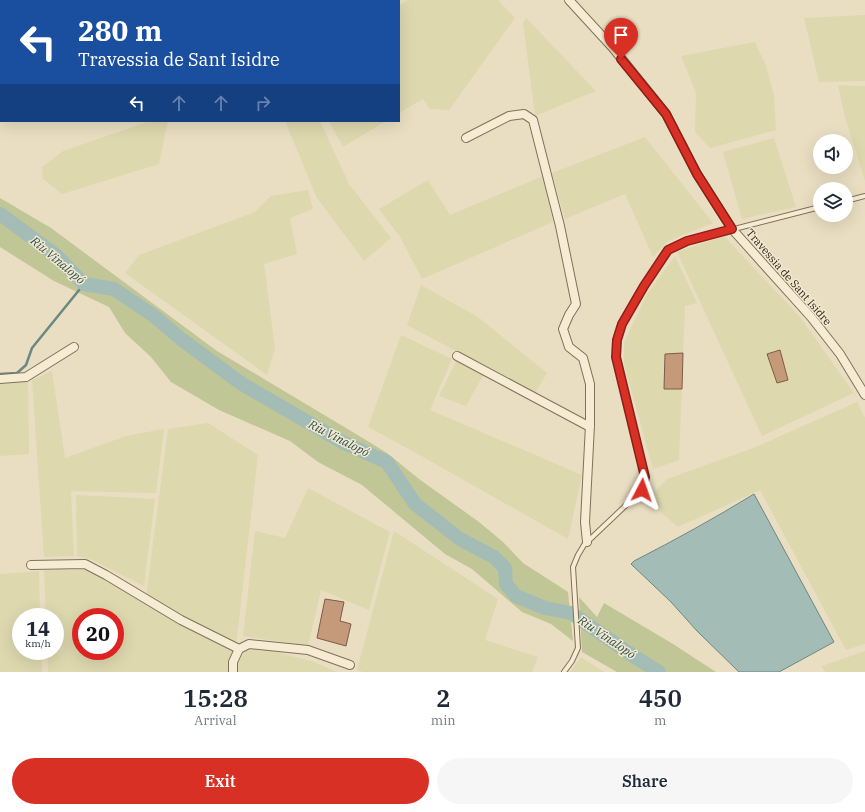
<!DOCTYPE html>
<html lang="en">
<head>
<meta charset="utf-8">
<style>
  body { margin:0; font-family:"IBM Plex Serif",serif; background:#f6f6f7; color:#1f2937; height:100vh; display:flex; flex-direction:column; font-size:15px; white-space:nowrap }
  * { box-sizing:border-box; margin:0 }
  p { font-size:13px; color:#747a83 }
  .icon { flex:none; width:22px; height:22px; fill:none; stroke:currentColor; stroke-width:2; stroke-linecap:round; stroke-linejoin:round }
  .map { position:relative; height:672px; overflow:hidden }
  .details { display:flex; flex-direction:column; background:#fff; flex:1 }
  .details>* { flex:none }
  .guide { position:absolute; left:0px; top:0px; width:400px; height:122px; box-shadow:0 4px 16px #0002; background:#1a4fa0; color:#fff; overflow:hidden }
  .fabs { position:absolute; left:813px; top:134px; display:grid; gap:8px }
  .fabs a { display:grid; place-items:center; width:40px; height:40px; border-radius:50%; background:#fff; box-shadow:0 4px 16px #0002; font-size:20px }
  .speed { position:absolute; left:12px; top:608px; display:flex; gap:8px; font-size:20px; font-weight:700; text-align:center }
  .speed>* { display:grid; place-content:center; width:52px; height:52px; border-radius:50%; background:#fff; box-shadow:0 4px 16px #0002; line-height:1 }
  .speed small { font-size:10px; font-weight:400 }
  .speed .limit { border:6px solid #d22; background:#fff; color:#111 }
  .pin { position:absolute; display:grid; place-items:center; width:34px; height:34px; color:#fff; margin:-41px -17px; border-radius:50% 50% 50% 0; rotate:-45deg; box-shadow:0 0 4px #0007 }
  .pin .icon { rotate:45deg }
  .me { position:absolute; width:44px; margin:-22px; rotate:4deg; stroke-linejoin:round; filter:drop-shadow(0 0 3px #0008) }
  .turn { display:flex; align-items:center; gap:14px; height:84px; padding:0 12px; font-size:18px }
  .turn .icon { width:52px; height:52px; stroke-width:2.5 }
  .turn b { display:block; font-size:28px; line-height:34px }
  .lanes { display:flex; align-items:center; height:38px; padding:0 12px; background:#0003; justify-content:center; gap:20px; direction:ltr }
  .lanes .off { opacity:.35 }
  .eta { display:flex; justify-content:space-evenly; align-items:center; height:68px; text-align:center }
  .eta b { font-size:24px; font-weight:600; line-height:28px }
  .button { display:flex; gap:8px; margin-top:auto; padding:8px 12px }
  .button a { flex:1; height:46px; border-radius:24px; background:#d93025; color:#fff; font-size:16px; font-weight:600; line-height:46px; text-align:center }
  .button a+a { background:#f6f6f7; color:#1f2937 }
  .map>svg:first-child { display:block }
</style>
</head>
<body>
<div class="map">
<svg width="865" height="672" viewBox="0 0 865 672">
  <rect width="100%" height="100%" fill="#e9dec1"/>
  <path fill="#ded8af" fill-rule="evenodd" d="M267,0H364V1H268Z
    M408,0H498L515,18L449,110L430,109L423,99L399,113V5Z
    M865,15V81L819,82L804,18Z
    M526,18L596,91L535,116L523,23Z
    M755,42L766,66L774,95L776,130L710,148L695,132L696,93L681,56Z
    M838,85L865,86V181L844,114Z
    M150,121H168L159,164L62,194L43,179L42,167L63,151Z
    M285,121H320L349,184L391,238L364,261L317,198Z
    M329,121H386L343,147Z
    M645,137L713,223L668,241L653,257L625,194L565,219L552,173Z
    M774,138L796,207L742,219L723,152Z
    M543,176L553,222L422,279L400,237L379,209L428,180L450,215Z
    M308,190L313,209L290,218L297,254L264,264L275,348L267,375L125,273L139,255L255,212L271,196Z
    M724,236L800,317L854,393L762,436L677,252Z
    M675,256L697,303L685,306L679,460L653,469L624,364V343L647,294Z
    M421,285L478,317L547,373L535,393L407,325Z
    M401,335L452,359L430,410L582,475L568,539L416,453L368,427Z
    M456,361L484,374L466,406L439,396Z
    M52,371L65,458L126,436L164,429L156,493L71,491L74,556L44,557L32,380Z
    M28,382L29,454L0,456V384Z
    M857,402L865,418V644L846,650L760,490L678,527L647,500L667,479L756,447Z
    M208,423L258,455L233,672H48L47,651H55V617H46L44,570H91L145,604L168,429ZM81,617H115V651H81Z
    M308,488L390,532L369,610L321,590L308,646L243,636L255,531L285,538Z
    M76,495L155,499L144,586L92,560L77,556Z
    M394,531L498,599L485,640L538,657L532,672H363L357,670Z
    M39,571L40,617H21V651H42V672H0V574Z
    M252,649L268,650L312,661L337,672H237L238,662L244,652Z
    M865,651V672H825L822,666Z
    M581,657L604,672H570Z"/>
  <path fill="#c0c696" d="M0,198L51,228L217,351L361,437L387,453L419,479L479,522L503,542L523,563L568,592L573,641L551,624L522,612L472,569L445,554L362,485L318,462L290,441L219,410L171,382L151,357L125,333L109,307L54,281L0,247Z
    M579,597L597,617L604,603L673,644L716,672H617L582,652Z"/>
  <path fill="#a3bcb5" stroke="#6b8982" d="M754,494L834,642L779,672H739L697,631L671,602L631,564L634,561C675,540 715,518 754,494Z"/>
  <g fill="none" stroke-linecap="round" stroke-linejoin="round">
    <path stroke="#6b8982" stroke-width="2.5" d="M0,374L17,373L26,365L32,348L84,284"/>
    <path stroke="#a3bcb5" stroke-width="14" d="M0,214L57,256L84,284L114,289L154,316L181,339L242,384L342,442L387,462L415,504L460,539L494,557L505,568L506,584L516,596L545,608L571,613L635,657L659,672"/>
  </g>
  <path fill="#c59a7a" stroke="#7e5b42" d="M780,350L788,380L777,383L767,354Z
    M683,353L682,389H664L665,354Z
    M325,599L344,602L340,621L351,624L346,646L317,638Z"/>
  <g fill="none" stroke-linecap="round" stroke-linejoin="round">
    <g stroke="#81705a" stroke-width="6">
      <path id="service" d="M846,201L865,196
        M564,672L572,661L578,648L573,567L578,555L584,545L642,490L645,477L616,357L617,340L622,323L644,286L668,250L687,241L820,207"/>
    </g>
    <g stroke="#81705a" stroke-width="10">
      <path id="minor" d="M259,0L260,1
        M569,0L613,48L666,114L697,174L732,229L811,317L840,354L865,395
        M466,138L509,116L524,114L533,120L560,226L576,304L569,315L563,329L569,347L583,358L590,384V425L585,522L587,542
        M457,356L590,427
        M0,379L26,377L74,347
        M31,565L85,564L106,575L181,620L239,649
        M233,672V662L239,649L249,644L308,650L350,665"/>
    </g>
    <use href="#service" stroke="#f5ecd3" stroke-width="4"/>
    <use href="#minor" stroke="#f5ecd3" stroke-width="8"/>
  </g>
  <g fill="none" stroke-linecap="round" stroke-linejoin="round">
    <g stroke="#8d1f18" stroke-width="10">
      <path id="route" d="M621,59L666,114L697,174L732,229L687,241L668,250L644,286L622,324L617,340L616,357L645,477L642,490"/>
    </g>
    <use href="#route" stroke="#d93025" stroke-width="7"/>
  </g>
  <g text-anchor="middle" dominant-baseline="central" stroke-width="3" stroke-linejoin="round" paint-order="stroke">
    <g font-size="11" fill="#32281d" stroke="#f2e9d0">
      <text transform="translate(789 277) rotate(49)">Travessia de Sant Isidre</text>
    </g>
    <g font-size="12" font-style="italic" fill="#2e514f" stroke="#f2e9d0">
      <text transform="translate(58 260) rotate(40)">Riu Vinalopó</text>
      <text transform="translate(339 438) rotate(27)">Riu Vinalopó</text>
      <text transform="translate(607 637) rotate(34)">Riu Vinalopó</text>
    </g>
  </g>
</svg>
<div class="fabs">
<a><svg class="icon" aria-label="sound" viewBox="0 0 24 24"><path d="M4 9h4l5-4v14l-5-4H4zM17 9q2 3 0 6"/></svg></a>
<a><svg class="icon" aria-label="layers" viewBox="0 0 24 24"><path d="M12 4l9 5-9 5-9-5zM3 14l9 5 9-5"/></svg></a>
</div>
<div class="speed"><div>14<small>km/h</small></div><div class="limit">20</div></div>
<div class="pin" style="left:621px;top:59px;background:#d93025"><svg class="icon" aria-label="arrive" viewBox="0 0 24 24"><path d="M6 21V4h12l-3 4 3 4H6"/></svg></div>
<svg class="me" style="left:642px;top:490px" viewBox="-20 -20 40 40"><path d="M0-17L14 15 0 8-14 15z" fill="#d93025" stroke="#fff" stroke-width="4"/></svg>
<div class="guide">
<div class="turn"><svg class="icon" aria-label="left" viewBox="0 0 24 24"><path d="M17 20v-9H6M10 6l-5 5 5 5"/></svg><div><b>280 m</b>Travessia de Sant Isidre</div></div>
<div class="lanes"><svg class="icon" aria-label="left" viewBox="0 0 24 24"><path d="M17 20v-9H6M10 6l-5 5 5 5"/></svg><svg class="icon off" aria-label="ahead" viewBox="0 0 24 24"><path d="M12 20V5M6 11l6-6 6 6"/></svg><svg class="icon off" aria-label="ahead" viewBox="0 0 24 24"><path d="M12 20V5M6 11l6-6 6 6"/></svg><svg class="icon off" aria-label="right" viewBox="0 0 24 24"><path d="M7 20v-9h11M14 6l5 5-5 5"/></svg></div>
</div>
</div>
<section class="details">
<div class="eta">
<div><b>15:28</b><p>Arrival</p></div>
<div><b>2</b><p>min</p></div>
<div><b>450</b><p>m</p></div>
</div>
<div class="button"><a>Exit</a><a>Share</a></div>
</section>
</body>
</html>
